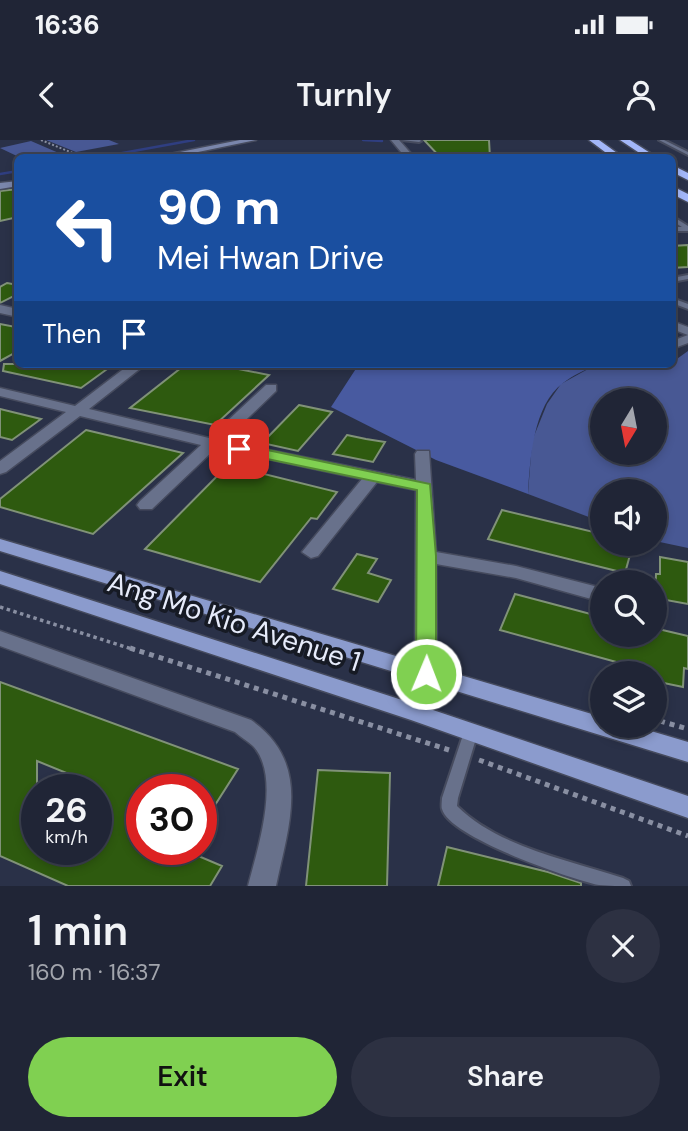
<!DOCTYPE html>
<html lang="en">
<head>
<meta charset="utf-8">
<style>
  body { margin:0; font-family:"DM Sans",sans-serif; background:#2d3142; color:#f1f3f6; height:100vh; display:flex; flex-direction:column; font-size:26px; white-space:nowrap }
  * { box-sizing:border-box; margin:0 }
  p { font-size:23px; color:#a2a5ad }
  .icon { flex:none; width:38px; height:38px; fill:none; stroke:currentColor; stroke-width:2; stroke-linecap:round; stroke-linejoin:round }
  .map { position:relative; height:746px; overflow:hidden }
  .panel { display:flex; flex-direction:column; background:#202536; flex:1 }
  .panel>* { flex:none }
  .banner { position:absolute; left:14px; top:14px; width:662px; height:214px; border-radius:10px; box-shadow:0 4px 10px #0003,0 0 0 2px #3d4251; background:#1a4fa0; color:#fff; overflow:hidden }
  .needle { width:46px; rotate:190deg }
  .tools { position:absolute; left:590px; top:248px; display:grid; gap:14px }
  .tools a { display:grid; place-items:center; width:77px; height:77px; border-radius:50%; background:#202536; box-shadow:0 4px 10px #0003,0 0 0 2px #3d4251; font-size:35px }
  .speed { position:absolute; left:21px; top:634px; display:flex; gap:14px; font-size:35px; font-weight:700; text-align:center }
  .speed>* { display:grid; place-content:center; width:91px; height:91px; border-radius:50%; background:#202536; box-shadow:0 4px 10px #0003,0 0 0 2px #3d4251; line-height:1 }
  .speed small { font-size:18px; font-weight:400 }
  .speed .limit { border:10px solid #d22; background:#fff; color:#111 }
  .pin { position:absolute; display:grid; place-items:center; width:60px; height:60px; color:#fff; margin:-30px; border-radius:14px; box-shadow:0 4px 10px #0006 }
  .me { position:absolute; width:77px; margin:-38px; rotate:1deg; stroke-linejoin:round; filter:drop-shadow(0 0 5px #0008) }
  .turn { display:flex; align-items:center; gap:24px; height:147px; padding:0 28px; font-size:32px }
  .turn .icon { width:91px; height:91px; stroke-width:2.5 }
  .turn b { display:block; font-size:49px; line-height:60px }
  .then { display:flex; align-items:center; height:66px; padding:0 28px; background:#0003; gap:14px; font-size:26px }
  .round { display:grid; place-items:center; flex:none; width:74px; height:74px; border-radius:37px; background:#2d3142 }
  .overview { display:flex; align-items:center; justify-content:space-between; height:119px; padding:0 28px }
  h1 { font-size:42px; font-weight:600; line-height:52px }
  .cta { display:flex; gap:14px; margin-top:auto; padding:14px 28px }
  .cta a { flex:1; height:80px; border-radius:42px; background:#80d051; color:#111; font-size:28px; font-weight:600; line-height:80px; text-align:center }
  .cta a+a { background:#2d3142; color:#f1f3f6 }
  .status { display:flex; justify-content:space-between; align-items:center; height:49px; padding:0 35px; background:#202536; direction:ltr }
  .status svg { height:19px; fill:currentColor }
  header { display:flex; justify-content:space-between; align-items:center; height:91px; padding:0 28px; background:#202536; font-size:32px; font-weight:600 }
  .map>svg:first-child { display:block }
</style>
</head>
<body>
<div class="status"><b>16:36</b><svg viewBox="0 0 49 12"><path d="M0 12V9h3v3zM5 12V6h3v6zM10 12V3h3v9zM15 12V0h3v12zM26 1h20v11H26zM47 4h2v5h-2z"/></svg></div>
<header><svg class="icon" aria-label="back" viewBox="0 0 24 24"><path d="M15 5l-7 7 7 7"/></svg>Turnly<svg class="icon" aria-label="person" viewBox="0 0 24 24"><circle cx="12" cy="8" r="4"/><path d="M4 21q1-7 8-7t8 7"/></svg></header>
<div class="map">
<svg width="688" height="746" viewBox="0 0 688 746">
  <rect width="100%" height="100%" fill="#2a3148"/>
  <path fill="#485894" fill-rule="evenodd" d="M46,0H109L119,4L76,12Z
    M31,1L68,17H19L0,8Z
    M688,211V408L655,401L654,352H602V382L528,354L532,301L547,264L561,244L597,224L667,226ZM602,261H654V313H602Z"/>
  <path fill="#485aa0" d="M359,224H597C586,230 573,235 563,243C533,265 530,320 528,354L436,320L331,267Z"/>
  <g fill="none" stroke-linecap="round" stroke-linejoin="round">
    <path stroke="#2f3e81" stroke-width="2.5" d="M363,0L382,1
      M95,18L194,0
      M0,34L18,31"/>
  </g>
  <path fill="#2e5a0f" stroke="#809278" stroke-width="2" fill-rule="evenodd" d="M424,0H489L490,18H441Z
    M18,49V77L0,81V51Z
    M688,105V127L672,128V106Z
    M7,143L18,145V154L0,163V147Z
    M0,184L16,187L18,193V211L0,221Z
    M4,224H114L81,248L3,231Z
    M186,224H213L269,235L215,285L130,268Z
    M299,265L332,272L298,311L262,303Z
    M0,269L41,279L12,300L0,297Z
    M86,290L183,313L93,394L0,367V359Z
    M347,295L366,299L385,302L373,322L333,314Z
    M228,325L337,352L317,379L311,378L260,442L145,409Z
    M502,370L602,394V404H633L625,433L488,399Z
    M357,414L377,419L368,433L391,440L378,462L333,449Z
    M660,417L688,422V464L655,458L656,434H660Z
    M515,454L602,477V495H654V488L688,496V529L684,528L683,547L654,541V534H618L620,523L500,490Z
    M0,542L238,629L201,687V649H142V709H182L222,726L210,746H68L0,716ZM37,621L96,645V709H37Z
    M318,630L390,633L387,746H306Z
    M447,707L548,732L581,743V746H438Z"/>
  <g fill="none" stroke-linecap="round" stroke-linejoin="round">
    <g stroke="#464b5e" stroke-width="4">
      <path id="service" d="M402,0H420L421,1L419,2Z
        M659,0H664L688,12V15Z
        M672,76L688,86V91H672V87H682L672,81Z
        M688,135V139L672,142V138Z
        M672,158L688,164V169L672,163Z
        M471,586L476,588L478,592L458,658L457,666C498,707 569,720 623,738L629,741L631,746C621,746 609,746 599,745C570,739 449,697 442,669C441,667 442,660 442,658L464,592L466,588Z"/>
    </g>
    <g stroke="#464b5e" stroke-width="3">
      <path id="minor" d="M391,0H399L415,18H406Z
        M0,165L18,169V177L0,173Z
        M672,181L688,187V195L672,189Z
        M688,195V203L672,209V201Z
        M130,224H146L89,269L209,298L266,245H276V251L224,301L416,340L415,314L417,311H429L436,412L516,426L602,448V462L516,438L436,424L437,534L434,540L426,542L418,540L415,534L416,350L377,342L318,416L311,418L302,412L362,339L216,308L152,369H140L137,365L140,361L201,305L80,276L6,332L0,334V321L66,272L0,256V248L75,266Z
        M0,491L251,580C312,623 289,684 276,746H248C257,710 282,637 253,606C248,601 240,597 235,592L0,506Z"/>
    </g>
    <g stroke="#464b5e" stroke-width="3">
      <path id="secondary" d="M240,0H256L169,18H150Z
        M18,41V46L0,49V43Z"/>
    </g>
    <g stroke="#464b5e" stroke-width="3">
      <path id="primary" d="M0,399L602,577V586H634L688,602V622L0,411Z
        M0,431L427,568L688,656V678L411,580L0,444Z"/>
    </g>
    <g stroke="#464b5e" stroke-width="3">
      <path id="motorway" d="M589,0H599L624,18H613Z
        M620,0H630L658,18H647Z
        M672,25L688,33V40L672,32Z
        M672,46L688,54V62L672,54Z"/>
    </g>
    <path stroke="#898fa2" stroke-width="2" stroke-dasharray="2 2" stroke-linecap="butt" d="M41,0L85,18
      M126,18L142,15"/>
    <path stroke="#898fa2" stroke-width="3.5" stroke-dasharray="3.5 3.5" stroke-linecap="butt" d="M0,467L135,510"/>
    <path stroke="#898fa2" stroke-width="5" stroke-dasharray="5 5" stroke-linecap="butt" d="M130,508L449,610
      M660,581L688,589
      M479,620L688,696"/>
    <use href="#service" fill="#68718b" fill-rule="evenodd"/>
    <use href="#minor" fill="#68718b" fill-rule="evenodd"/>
    <use href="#secondary" fill="#7a86ac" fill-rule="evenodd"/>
    <use href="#primary" fill="#8b9bcd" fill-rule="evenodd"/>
    <use href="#motorway" fill="#a3b7f9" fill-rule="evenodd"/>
  </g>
  <path fill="#80d051" stroke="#538735" stroke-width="2" d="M239,304L430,344L436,416V534L433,539H419L416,534L417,350L233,312V306Z"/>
  <g text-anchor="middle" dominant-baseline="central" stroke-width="7" stroke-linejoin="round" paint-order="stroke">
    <g font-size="28" fill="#e6ebfa" stroke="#161a24">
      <text transform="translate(234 482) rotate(18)">Ang Mo Kio Avenue 1</text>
    </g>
  </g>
</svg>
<div class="tools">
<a><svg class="needle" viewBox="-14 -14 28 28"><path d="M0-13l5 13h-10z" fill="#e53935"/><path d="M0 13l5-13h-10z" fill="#a2a5ad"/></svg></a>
<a><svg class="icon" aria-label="sound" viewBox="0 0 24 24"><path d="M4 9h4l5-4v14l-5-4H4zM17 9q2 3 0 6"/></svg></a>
<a><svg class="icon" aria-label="search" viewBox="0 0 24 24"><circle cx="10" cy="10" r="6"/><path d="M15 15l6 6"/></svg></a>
<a><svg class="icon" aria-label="layers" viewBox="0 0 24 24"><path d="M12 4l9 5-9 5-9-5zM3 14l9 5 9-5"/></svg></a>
</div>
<div class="speed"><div>26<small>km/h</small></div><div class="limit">30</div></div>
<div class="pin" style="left:239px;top:309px;background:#d93025"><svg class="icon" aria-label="arrive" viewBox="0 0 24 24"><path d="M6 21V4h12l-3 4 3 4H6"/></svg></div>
<svg class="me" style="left:426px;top:534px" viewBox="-20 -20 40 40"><circle r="17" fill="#80d051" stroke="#fff" stroke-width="3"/><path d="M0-11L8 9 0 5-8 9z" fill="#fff"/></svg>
<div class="banner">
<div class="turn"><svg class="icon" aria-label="left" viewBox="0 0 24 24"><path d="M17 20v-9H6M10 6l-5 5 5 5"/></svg><div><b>90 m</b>Mei Hwan Drive</div></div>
<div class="then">Then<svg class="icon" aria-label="arrive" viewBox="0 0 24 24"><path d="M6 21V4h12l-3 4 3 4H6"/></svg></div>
</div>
</div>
<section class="panel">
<div class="overview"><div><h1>1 min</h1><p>160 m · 16:37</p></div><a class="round"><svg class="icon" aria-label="close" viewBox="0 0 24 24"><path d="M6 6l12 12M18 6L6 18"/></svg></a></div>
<div class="cta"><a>Exit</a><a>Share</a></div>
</section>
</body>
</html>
